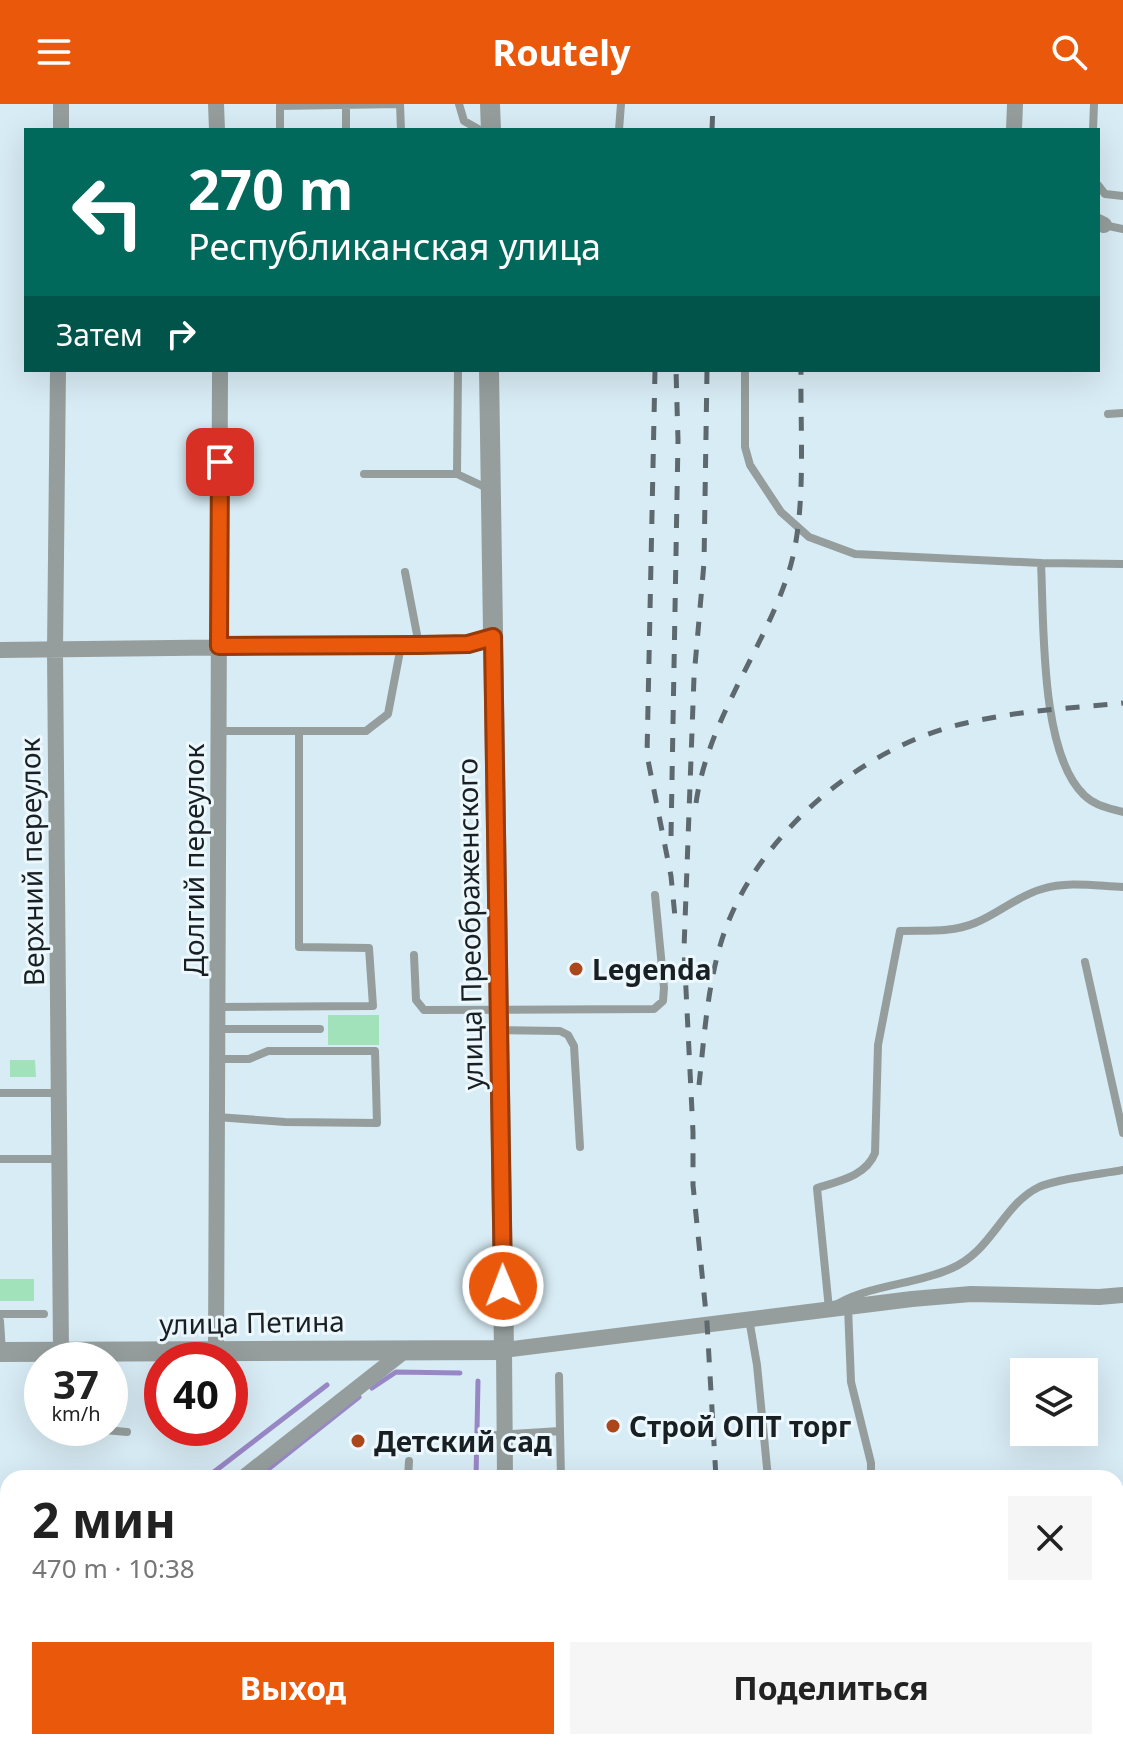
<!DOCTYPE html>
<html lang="ru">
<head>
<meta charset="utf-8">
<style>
  body { margin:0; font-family:"Noto Sans",sans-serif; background:#f6f6f6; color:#222; height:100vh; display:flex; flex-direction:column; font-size:30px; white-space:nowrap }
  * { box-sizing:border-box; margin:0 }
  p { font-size:26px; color:#767676 }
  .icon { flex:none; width:44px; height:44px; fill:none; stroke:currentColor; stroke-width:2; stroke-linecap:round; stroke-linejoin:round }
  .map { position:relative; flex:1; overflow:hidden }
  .side { position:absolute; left:0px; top:1366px; width:1124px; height:280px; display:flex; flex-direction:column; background:#fff; border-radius:24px 24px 0 0; box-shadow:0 8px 32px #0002 }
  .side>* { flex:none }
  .top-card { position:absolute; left:24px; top:24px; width:1076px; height:244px; border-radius:0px; box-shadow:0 8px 32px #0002; background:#00695c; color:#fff; overflow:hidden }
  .controls { position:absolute; left:1010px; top:1254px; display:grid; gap:16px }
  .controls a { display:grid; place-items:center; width:88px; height:88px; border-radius:0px; background:#fff; box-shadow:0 8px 32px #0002; font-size:40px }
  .speed { position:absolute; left:24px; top:1238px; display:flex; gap:16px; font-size:40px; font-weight:700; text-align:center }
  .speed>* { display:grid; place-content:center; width:104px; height:104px; border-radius:50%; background:#fff; box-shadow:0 8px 32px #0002; line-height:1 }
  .speed small { font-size:20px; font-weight:400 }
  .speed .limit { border:12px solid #d22; background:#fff; color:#111 }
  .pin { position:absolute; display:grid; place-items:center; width:68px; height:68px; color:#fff; margin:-34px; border-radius:16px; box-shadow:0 4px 12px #0006 }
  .me { position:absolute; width:88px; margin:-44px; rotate:359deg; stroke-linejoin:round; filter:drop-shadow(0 0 6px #0008) }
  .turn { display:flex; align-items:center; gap:28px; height:168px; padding:0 32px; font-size:36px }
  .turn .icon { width:104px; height:104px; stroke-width:2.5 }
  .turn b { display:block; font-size:56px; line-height:68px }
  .then { display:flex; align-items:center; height:76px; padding:0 32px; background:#0003; gap:16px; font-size:30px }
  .round { display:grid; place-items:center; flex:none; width:84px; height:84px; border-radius:0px; background:#f6f6f6 }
  .head { display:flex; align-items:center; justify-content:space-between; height:136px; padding:0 32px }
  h1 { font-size:48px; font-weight:700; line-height:60px }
  .cta { display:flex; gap:16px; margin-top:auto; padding:16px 32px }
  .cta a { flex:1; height:92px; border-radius:0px; background:#ea580c; color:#fff; font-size:32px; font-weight:700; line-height:92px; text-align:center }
  .cta a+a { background:#f6f6f6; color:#222 }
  header { display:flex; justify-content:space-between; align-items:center; height:104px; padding:0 32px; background:#ea580c; color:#fff; font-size:36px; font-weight:700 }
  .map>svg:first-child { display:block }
</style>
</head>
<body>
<header><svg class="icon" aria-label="menu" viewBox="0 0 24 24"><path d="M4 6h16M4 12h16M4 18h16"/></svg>Routely<svg class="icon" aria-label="search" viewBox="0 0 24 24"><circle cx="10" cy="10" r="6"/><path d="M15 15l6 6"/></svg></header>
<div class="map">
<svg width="1123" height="1646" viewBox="0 0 1123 1646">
  <rect width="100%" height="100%" fill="#d8ecf5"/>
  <path fill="#a2e2ba" d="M328,911H379V941H328Z
    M10,956H35L36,973H10Z
    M0,1175H34V1197H0Z"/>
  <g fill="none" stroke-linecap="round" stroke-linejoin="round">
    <path stroke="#9887c5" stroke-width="5" d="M372,1284L396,1268L460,1269
      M206,1374L327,1281
      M257,1374L359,1293
      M476,1374L478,1277
      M0,1533L8,1527
      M0,1569L8,1563
      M480,1638V1646"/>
    <path stroke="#959e9d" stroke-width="8" d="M459,0L464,17L480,26
      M280,26V2L400,0L401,26
      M346,26V0
      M619,26L621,0
      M1093,26L1094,0
      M1098,81L1105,90L1123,92
      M1104,121L1123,125
      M458,266L457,370L489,385
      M745,266V343L750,361L781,408L809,433L855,450L1041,459C1044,520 1040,649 1084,691C1095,702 1109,704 1123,708
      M1108,310L1123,309
      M364,370H457
      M1041,459L1123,460
      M405,468L419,541
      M219,627H366L388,610L401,542
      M1123,783C1096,782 1068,777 1042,785C1017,792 998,810 975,819C951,829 925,826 900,827L878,941L875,1049C866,1072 839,1077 817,1084L829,1205C866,1180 911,1182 950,1165C992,1148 1002,1101 1039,1083C1056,1075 1102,1070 1123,1066
      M414,851L416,896L424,906L654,905L663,897L664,884L655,791
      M1085,858L1123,1029
      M218,903L373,902L369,844L299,843V627
      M218,925H320
      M498,926L560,927L568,931L574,942L580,1043
      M0,989H58
      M217,1013L285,1018L377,1019L375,947H268L249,955H218
      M0,1055H59
      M848,1203L851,1278L871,1359V1374
      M0,1210H44
      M749,1215L757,1261L768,1374
      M0,1217L2,1248
      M82,1324L127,1328
      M49,1327L68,1324
      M560,1327L561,1374
      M482,1332L560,1327L559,1272
      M408,1374L409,1357
      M0,1478L8,1489
      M869,1638V1646
      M170,1646L182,1638
      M316,1646L327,1638
      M412,1646L414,1638
      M991,1646V1638"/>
    <path stroke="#959e9d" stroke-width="16" d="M216,0L217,26
      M61,26V0
      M1014,26L1015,0
      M1098,118L1104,121
      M58,266L55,547L61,1249
      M0,546L419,541L468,540L493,533
      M216,1247L220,266
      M243,1374L407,1245
      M505,1374L504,1246L912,1195L971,1190L1099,1193L1123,1191
      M0,1558L8,1552
      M506,1638V1646"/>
    <path stroke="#959e9d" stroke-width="20" d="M490,0L491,26
      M0,1248L504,1246L489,266"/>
    <path stroke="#5d696f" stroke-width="5" stroke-dasharray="14 14" stroke-linecap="butt" d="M712,26L713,0
      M655,266L647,651L671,772L675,813
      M707,266L704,459L694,573L684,845L693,1028V1081L707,1219L716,1374
      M696,699C708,615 764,546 789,467C807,410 800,327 801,266
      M671,732L678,336L676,266
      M699,981C704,935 707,887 720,842C750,736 860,642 966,619C1017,607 1071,604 1123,599
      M732,1638L733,1646"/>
  </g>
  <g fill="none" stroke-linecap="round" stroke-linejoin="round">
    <g stroke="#983908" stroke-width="20">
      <path id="route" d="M220,358L219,542L419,541L468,540L493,533L503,1182"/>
    </g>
    <use href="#route" stroke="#ea580c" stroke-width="14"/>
  </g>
  <g fill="#ac461b" stroke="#ecf8fd" stroke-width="3">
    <circle cx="576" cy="865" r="8"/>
    <circle cx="613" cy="1322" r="8"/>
    <circle cx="358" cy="1337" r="8"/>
  </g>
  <g text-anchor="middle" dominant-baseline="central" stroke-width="6" stroke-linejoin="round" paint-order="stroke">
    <g font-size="28" fill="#192024" stroke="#ecf8fd">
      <text transform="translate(193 756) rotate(-90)">Долгий переулок</text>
      <text transform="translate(31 758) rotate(-91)">Верхний переулок</text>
      <text transform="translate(469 820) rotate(-91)">улица Преображенского</text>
      <text transform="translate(252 1218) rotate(-1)">улица Петина</text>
    </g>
    <g font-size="28" font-weight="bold" fill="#192024" stroke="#ecf8fd" text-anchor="start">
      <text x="592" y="865">Legenda</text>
      <text x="629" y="1322">Строй ОПТ торг</text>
      <text x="374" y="1337">Детский сад</text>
    </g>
  </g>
</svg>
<div class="controls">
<a><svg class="icon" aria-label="layers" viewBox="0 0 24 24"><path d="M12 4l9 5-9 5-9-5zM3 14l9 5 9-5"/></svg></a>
</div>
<div class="speed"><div>37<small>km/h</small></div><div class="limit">40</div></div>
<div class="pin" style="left:220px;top:358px;background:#d93025"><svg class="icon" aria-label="arrive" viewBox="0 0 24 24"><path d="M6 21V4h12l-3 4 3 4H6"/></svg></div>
<svg class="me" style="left:503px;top:1182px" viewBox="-20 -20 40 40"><circle r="17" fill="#ea580c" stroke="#fff" stroke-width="3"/><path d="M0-11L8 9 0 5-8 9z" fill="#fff"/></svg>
<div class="top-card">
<div class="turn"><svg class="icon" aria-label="left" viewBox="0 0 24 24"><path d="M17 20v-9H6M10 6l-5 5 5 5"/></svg><div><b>270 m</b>Республиканская улица</div></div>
<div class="then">Затем<svg class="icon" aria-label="right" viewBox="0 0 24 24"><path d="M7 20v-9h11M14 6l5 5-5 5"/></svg></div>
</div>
<section class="side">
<div class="head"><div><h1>2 мин</h1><p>470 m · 10:38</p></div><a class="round"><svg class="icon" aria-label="close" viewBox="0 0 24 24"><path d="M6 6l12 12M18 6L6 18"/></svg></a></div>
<div class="cta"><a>Выход</a><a>Поделиться</a></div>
</section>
</div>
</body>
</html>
